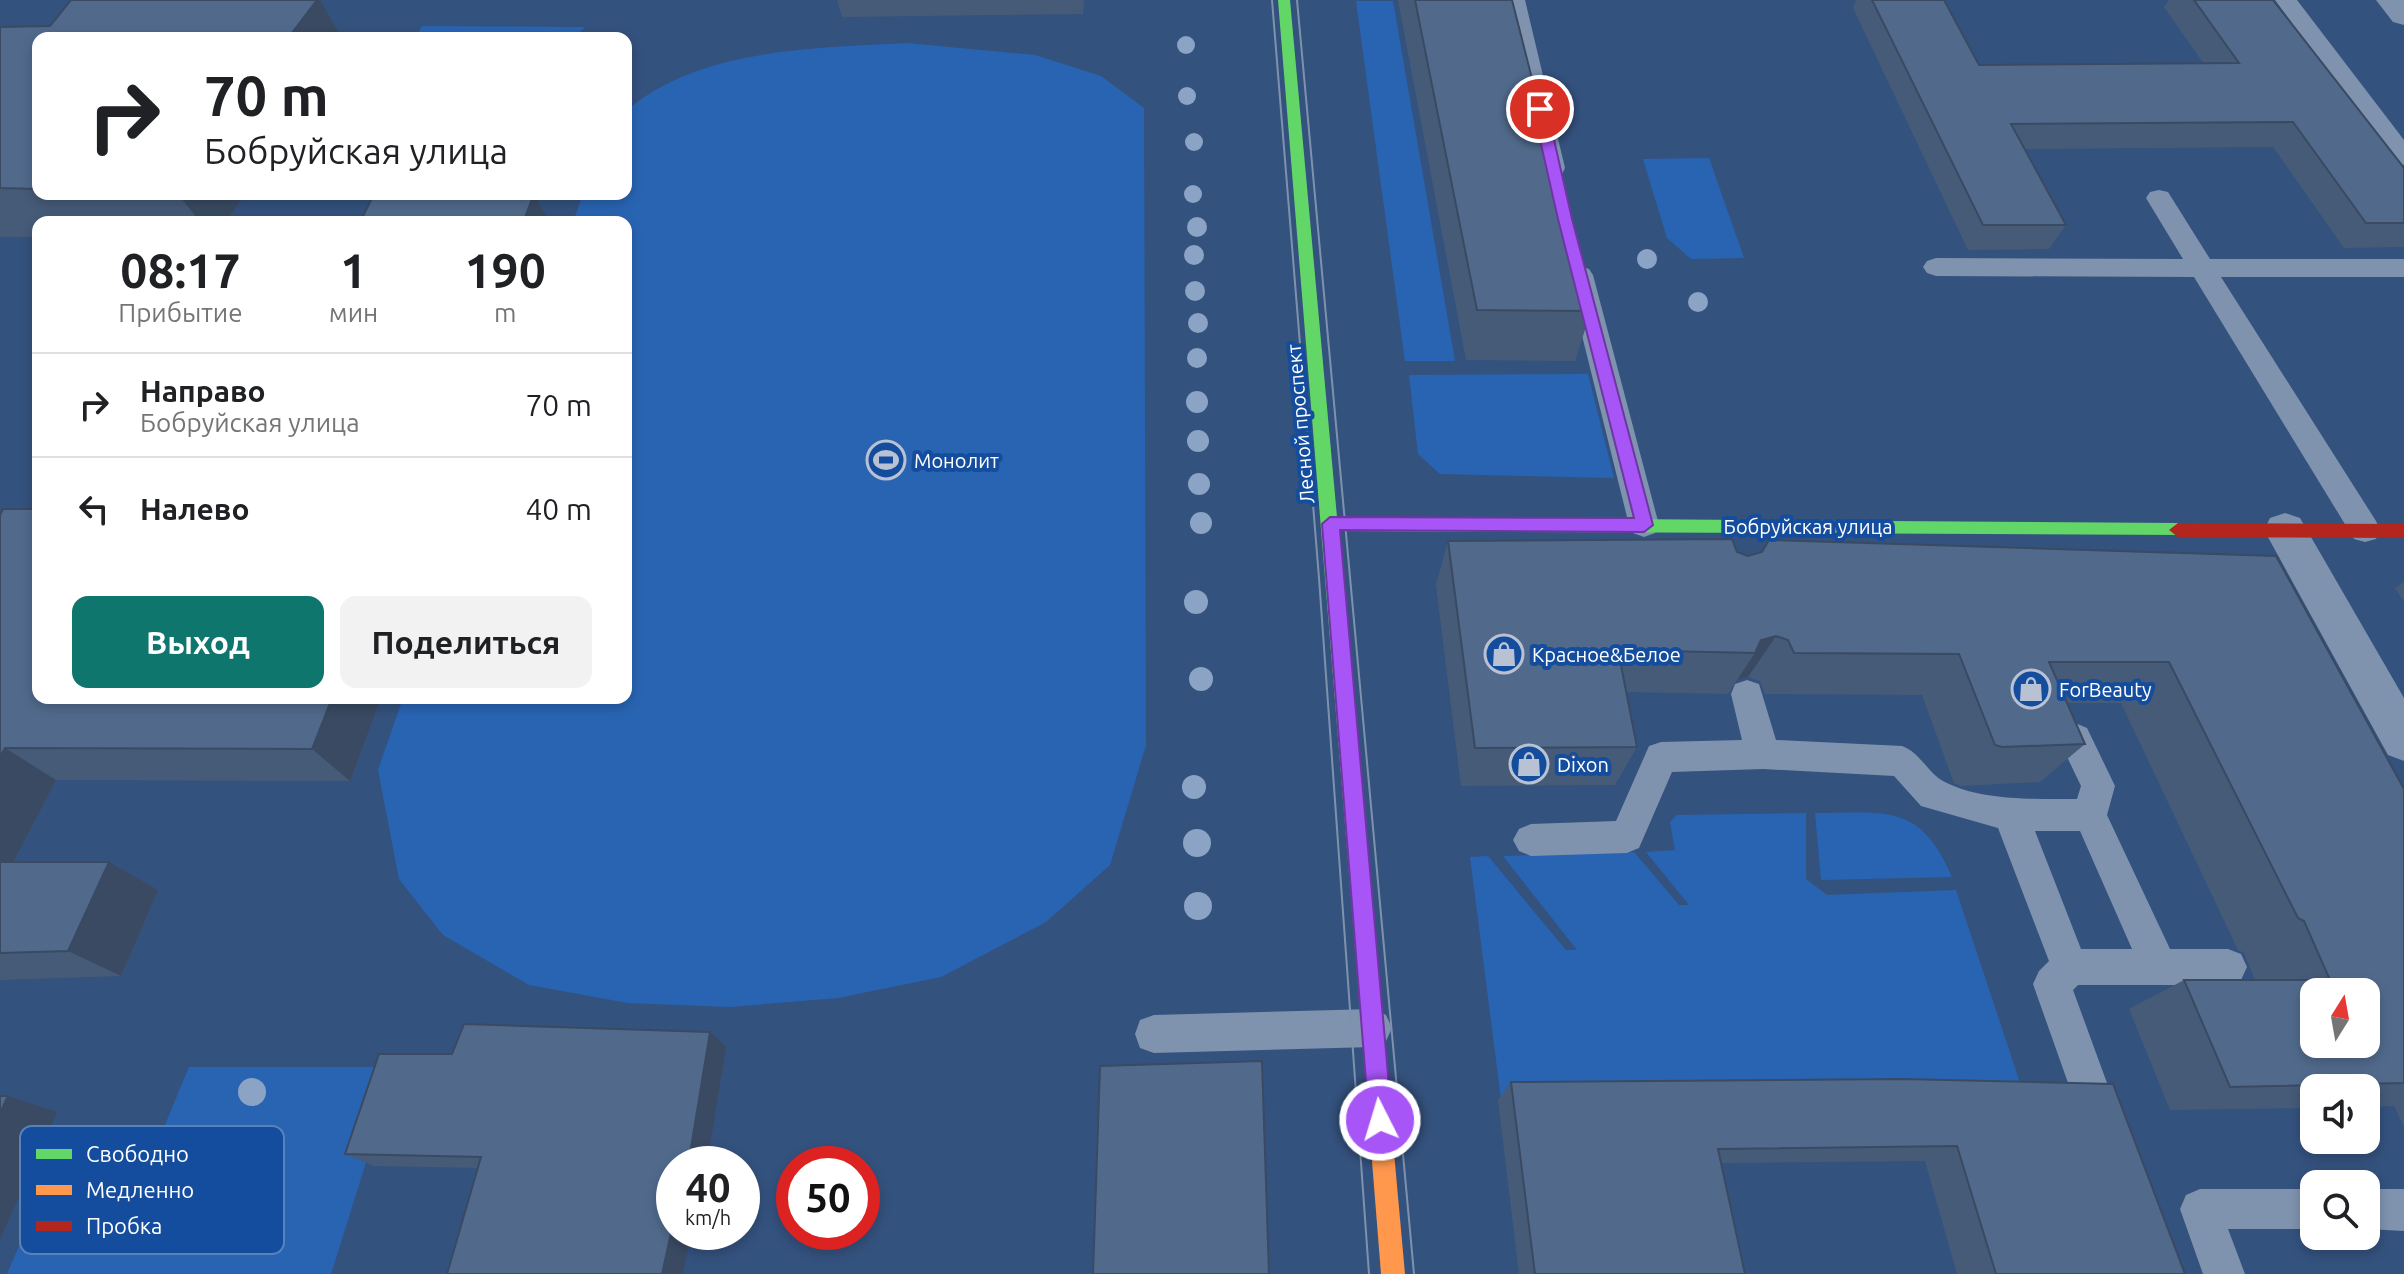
<!DOCTYPE html>
<html lang="ru">
<head>
<meta charset="utf-8">
<style>
  body { margin:0; font-family:Ubuntu,sans-serif; background:#f2f2f2; color:#202124; height:100vh; display:flex; flex-direction:column; font-size:30px; white-space:nowrap }
  * { box-sizing:border-box; margin:0 }
  p { font-size:26px; color:#757577 }
  .icon { flex:none; width:44px; height:44px; fill:none; stroke:currentColor; stroke-width:2; stroke-linecap:round; stroke-linejoin:round }
  .map { position:relative; flex:1; overflow:hidden }
  .drawer { position:absolute; left:32px; top:216px; width:600px; height:488px; display:flex; flex-direction:column; background:#fff; border-radius:16px; box-shadow:0 4px 12px #0003 }
  .drawer>* { flex:none }
  .top-card { position:absolute; left:32px; top:32px; width:600px; height:168px; border-radius:16px; box-shadow:0 4px 12px #0003; background:#fff; color:#202124; overflow:hidden }
  .needle { width:52px; rotate:11deg }
  .fabs { position:absolute; left:2300px; top:978px; display:grid; gap:16px }
  .fabs a { display:grid; place-items:center; width:80px; height:80px; border-radius:16px; background:#fff; box-shadow:0 4px 12px #0003; font-size:40px }
  .speed { position:absolute; left:656px; top:1146px; display:flex; gap:16px; font-size:40px; font-weight:700; text-align:center }
  .speed>* { display:grid; place-content:center; width:104px; height:104px; border-radius:50%; background:#fff; box-shadow:0 4px 12px #0003; line-height:1 }
  .speed small { font-size:20px; font-weight:400 }
  .speed .limit { border:12px solid #d22; background:#fff; color:#111 }
  .pin { position:absolute; display:grid; place-items:center; width:68px; height:68px; color:#fff; margin:-34px; border:4px solid #fff; border-radius:50%; box-shadow:0 2px 8px #0007 }
  .me { position:absolute; width:88px; margin:-44px; rotate:355deg; stroke-linejoin:round; filter:drop-shadow(0 0 6px #0008) }
  .turn { display:flex; align-items:center; gap:28px; height:168px; padding:0 40px; font-size:36px }
  .turn .icon { width:104px; height:104px; stroke-width:2.5 }
  .turn b { display:block; font-size:56px; line-height:68px }
  .eta { display:flex; justify-content:space-evenly; align-items:center; height:136px; text-align:center }
  .eta b { font-size:48px; font-weight:600; line-height:56px }
  .action { display:flex; gap:16px; margin-top:auto; padding:16px 40px }
  .action a { flex:1; height:92px; border-radius:16px; background:#0f766e; color:#fff; font-size:32px; font-weight:600; line-height:92px; text-align:center }
  .action a+a { background:#f2f2f2; color:#202124 }
  ul { padding:0; list-style:none }
  li { display:flex; align-items:center; gap:24px; height:104px; padding:0 40px; border-top:2px solid #e0e0e0 }
  li div { flex:1 }
  li b { display:block; font-size:30px }
  li em { font-style:normal }
  .map>svg:first-child { display:block }
</style>
</head>
<body>
<div class="map">
<svg width="2404" height="1274" viewBox="0 0 2404 1274">
  <rect width="100%" height="100%" fill="#34527e"/>
  <path fill="#2964b3" d="M1356,1H1393L1455,361H1405Z
    M422,26L585,27L574,38H415Z
    M906,43L1035,55L1101,76L1144,108L1146,745L1110,865L1046,922L941,977L838,998L730,1007L628,1003L529,985L443,935L399,879L378,770L403,698H626V222H573L583,194H626V111C699,48 815,48 906,43Z
    M1709,158L1744,258L1691,259L1667,238L1643,159Z
    M1588,374L1614,478L1440,474L1418,454L1409,375Z
    M1806,813V879L1827,895L1956,890L2025,1098L1501,1099L1470,857L1488,856L1566,950H1577L1503,856L1634,852L1679,905H1689L1646,852L1675,850L1670,822L1677,815Z
    M1815,813C1886,813 1920,802 1952,877L1821,880Z
    M189,1067H396L331,1274H7L45,1186L140,1185Z"/>
  <g fill="none" stroke-linecap="round" stroke-linejoin="round">
    <path fill="#7f93af" fill-rule="evenodd" d="M1503,0H1525L1565,168L1562,174L1553,176L1541,168Z
      M2275,0H2297L2404,140V165L2395,163Z
      M2159,190L2168,192L2210,259H2404V277H2221L2376,521L2380,530L2376,539L2365,542L2354,539L2194,277L1936,276L1927,273L1923,267L1927,261L1936,258L2183,259L2146,198L2150,192Z
      M1580,266L1589,269L1593,275L1659,525L1655,533L1644,537L1633,533L1629,525L1567,275L1571,269Z
      M1747,680L1759,684L1776,740L1902,746C1921,753 1928,774 1945,782C1981,801 2037,799 2077,799L2081,786L2058,738L2063,728L2075,723L2087,728L2115,786L2107,815L2170,949H2228L2241,954L2247,967L2241,980L2228,985H2078L2073,990L2107,1083L2101,1097L2087,1103L2073,1097L2033,984L2039,971L2049,961L1998,828L1921,806L1894,776L1763,769L1672,772L1639,848L1627,853L1531,856L1519,851L1513,840L1519,829L1531,824L1616,821L1649,746L1661,742L1742,740L1731,694L1735,684ZM2035,831H2080L2132,949H2081Z
      M1373,1009L1386,1015L1392,1028L1386,1041L1373,1047L1154,1053L1140,1048L1135,1034L1140,1020L1154,1015Z
      M2200,1189H2314V1229H2228L2245,1274H2203L2180,1209L2186,1195Z
      M2366,1189H2404V1231L2366,1229Z"/>
    <path fill="#7f93af" fill-rule="evenodd" d="M2376,0H2404V25L2393,22Z
      M2285,513L2300,518L2404,698V761L2388,755L2264,530L2270,518Z"/>
    <path fill="#63d668" fill-rule="evenodd" d="M1278,0H1290L1337,517L2178,523L2184,525L2187,530L2184,535L1338,531L1371,898L1368,905L1361,908L1354,905L1351,898Z"/>
    <path fill="#ff974d" fill-rule="evenodd" d="M1361,888L1368,891L1371,898L1405,1274H1381L1351,898L1354,891Z"/>
    <path fill="#b3261e" fill-rule="evenodd" d="M2178,523L2404,524V538L2178,537L2169,530Z"/>
    <path stroke="#7e92ae" stroke-width="2" d="M1272,0L1319,578L1369,1274
      M1297,0L1414,1274"/>
  </g>
  <g fill="#8ba3c4">
    <circle cx="1186" cy="45" r="9"/>
    <circle cx="1187" cy="96" r="9"/>
    <circle cx="1194" cy="142" r="9"/>
    <circle cx="1193" cy="194" r="9"/>
    <circle cx="1197" cy="227" r="10"/>
    <circle cx="1194" cy="255" r="10"/>
    <circle cx="1647" cy="259" r="10"/>
    <circle cx="1195" cy="291" r="10"/>
    <circle cx="1698" cy="302" r="10"/>
    <circle cx="1198" cy="323" r="10"/>
    <circle cx="1197" cy="358" r="10"/>
    <circle cx="1197" cy="402" r="11"/>
    <circle cx="1198" cy="441" r="11"/>
    <circle cx="1199" cy="484" r="11"/>
    <circle cx="1201" cy="523" r="11"/>
    <circle cx="1196" cy="602" r="12"/>
    <circle cx="1201" cy="679" r="12"/>
    <circle cx="1194" cy="787" r="12"/>
    <circle cx="1197" cy="843" r="14"/>
    <circle cx="1198" cy="906" r="14"/>
    <circle cx="252" cy="1092" r="14"/>
  </g>
  <path fill="#465b78" d="M71,0H320L342,38H38V194H245L226,222H38V237H0V27L50,26Z
    M837,0H1084L1083,14L842,17Z
    M1398,0H1512L1591,311L1575,361L1466,360Z
    M1856,0H1872L1979,65L2204,64L2164,7L2169,0H2273L2404,168V247L2344,248L2273,147L2024,149L2066,225L2049,249L1968,250L1853,8Z
    M365,194H472L370,202Z
    M0,515L381,698L350,781L56,780L13,862L158,890L121,976L0,980Z
    M1448,541L1737,552L1748,556H2276L2404,789V1127L2394,1106L2366,1107V1088H2314V1108L2170,1110L2129,1009L2184,980H2255L2244,953L2238,950L2121,703H2067L2085,744L2040,782L1961,786L1954,783L1922,695L1765,694L1760,681L1748,677L1737,680L1728,694L1626,692L1637,747L1615,785L1461,786L1436,585Z
    M2404,582V602L2395,588Z
    M726,1047L683,1274H447L478,1168L374,1166L345,1154L452,1054Z
    M1903,1079L2185,1274H1957L1925,1161L1722,1163L1745,1274H1519L1498,1100L1511,1082Z"/>
  <path fill="#394a62" d="M317,0H320L342,38H288Z
    M178,194H245L226,222H200Z
    M534,194L549,222H523Z
    M1776,636L1748,677L1737,680L1755,653L1761,640Z
    M332,698H381L350,781L312,749Z
    M5,748L56,780L0,887V757Z
    M109,862L158,890L121,976L68,951Z
    M710,1032L726,1047L707,1164H695L689,1160Z
    M8,1096L57,1112L0,1239V1113Z
    M674,1228V1232H698L690,1239L683,1274H662L672,1229Z"/>
  <path fill="#516a8c" stroke="#394a62" stroke-width="2" fill-rule="evenodd" d="M71,0H317L288,38H38V189L0,188V27L50,26Z
    M1415,0H1512L1591,311L1477,310Z
    M1872,0H1944L1979,65L2239,63L2194,0H2273L2404,168V223H2366L2293,122L2011,124L2066,225H1983Z
    M374,194L433,195L534,194L523,222H360Z
    M3,509H38V698H332L312,749L5,748L0,757V515Z
    M1732,539L1737,552L1748,556L1762,552L1769,540L2276,556L2404,789V1083L2230,1087L2184,980H2330L2304,921L2298,918L2169,662H2049L2085,744L2002,747L1995,745L1959,654L1794,653L1788,640L1776,636L1761,640L1755,653L1618,650L1637,747L1475,748L1448,541ZM2314,992H2366V1044H2314Z
    M0,862H109L68,951L0,953Z
    M464,1024L710,1032L689,1160L697,1164H674V1228L672,1229L662,1274H447L481,1157L345,1154L379,1054H452Z
    M1262,1061L1269,1274H1093L1100,1066Z
    M1903,1079L2113,1084L2185,1274H1996L1957,1146L1718,1149L1745,1274H1535L1511,1082Z
    M0,1096H8L0,1113Z"/>
  <path fill="#a855f7" stroke="#6d37a1" stroke-width="2" d="M1540,105L1547,109L1572,219L1653,525L1644,532L1340,530L1392,1120L1388,1128L1380,1132L1372,1128L1369,1120L1322,524L1330,517L1634,518L1558,219L1533,109Z"/>
  <defs>
    <g id="stadium-ring" transform="scale(2)"><circle r="9.5" fill="#144d9d" stroke="#b8c2d2" stroke-width="1.5"/><path d="M0-5a6.5 5 0 1 0 0 10a6.5 5 0 1 0 0-10ZM-3.5-1.8h7v3.6h-7Z" fill="#b8c2d2"/></g>
    <g id="shop-ring" transform="scale(2)"><circle r="9.5" fill="#144d9d" stroke="#b8c2d2" stroke-width="1.5"/><path d="M-5-2.5h2.3a2.7 3.5 0 0 1 5.4 0H5L5.5 6h-11ZM-1.5-2.5h3a1.5 2.3 0 0 0-3 0Z" fill="#b8c2d2"/></g>
  </defs>
  <g fill-rule="evenodd">
    <use href="#stadium-ring" x="886" y="460"/>
    <use href="#shop-ring" x="1504" y="654"/>
    <use href="#shop-ring" x="2031" y="689"/>
    <use href="#shop-ring" x="1529" y="764"/>
  </g>
  <g text-anchor="middle" dominant-baseline="central" stroke-width="8" stroke-linejoin="round" paint-order="stroke">
    <g font-size="20" fill="#fff" stroke="#144d9d">
      <text transform="translate(1300 424) rotate(-95)">Лесной проспект</text>
      <text x="1808" y="526">Бобруйская улица</text>
    </g>
    <g font-size="20" fill="#fff" stroke="#144d9d" text-anchor="start">
      <text x="914" y="460">Монолит</text>
      <text x="1532" y="654">Красное&amp;Белое</text>
      <text x="2059" y="689">ForBeauty</text>
      <text x="1557" y="764">Dixon</text>
    </g>
  </g>
  <rect x="20" y="1126" width="264" height="128" rx="12" fill="#144d9d" stroke="#5a82ba" stroke-width="2"/>
  <rect x="36" y="1149" width="36" height="10" fill="#63d668"/>
  <rect x="36" y="1185" width="36" height="10" fill="#ff974d"/>
  <rect x="36" y="1221" width="36" height="10" fill="#b3261e"/>
  <g font-size="22" fill="#fff">
    <text x="86" y="1162">Свободно</text>
    <text x="86" y="1198">Медленно</text>
    <text x="86" y="1234">Пробка</text>
  </g>
</svg>
<div class="fabs">
<a><svg class="needle" viewBox="-14 -14 28 28"><path d="M0-13l5 13h-10z" fill="#e53935"/><path d="M0 13l5-13h-10z" fill="#757577"/></svg></a>
<a><svg class="icon" aria-label="sound" viewBox="0 0 24 24"><path d="M4 9h4l5-4v14l-5-4H4zM17 9q2 3 0 6"/></svg></a>
<a><svg class="icon" aria-label="search" viewBox="0 0 24 24"><circle cx="10" cy="10" r="6"/><path d="M15 15l6 6"/></svg></a>
</div>
<div class="speed"><div>40<small>km/h</small></div><div class="limit">50</div></div>
<div class="pin" style="left:1540px;top:109px;background:#d93025"><svg class="icon" aria-label="arrive" viewBox="0 0 24 24"><path d="M6 21V4h12l-3 4 3 4H6"/></svg></div>
<svg class="me" style="left:1380px;top:1120px" viewBox="-20 -20 40 40"><circle r="17" fill="#a855f7" stroke="#fff" stroke-width="3"/><path d="M0-11L8 9 0 5-8 9z" fill="#fff"/></svg>
<div class="top-card">
<div class="turn"><svg class="icon" aria-label="right" viewBox="0 0 24 24"><path d="M7 20v-9h11M14 6l5 5-5 5"/></svg><div><b>70 m</b>Бобруйская улица</div></div>
</div>
<section class="drawer">
<div class="eta">
<div><b>08:17</b><p>Прибытие</p></div>
<div><b>1</b><p>мин</p></div>
<div><b>190</b><p>m</p></div>
</div>
<ul>
<li><svg class="icon" aria-label="right" viewBox="0 0 24 24"><path d="M7 20v-9h11M14 6l5 5-5 5"/></svg><div><b>Направо</b><p>Бобруйская улица</p></div><em>70 m</em></li>
<li><svg class="icon" aria-label="left" viewBox="0 0 24 24"><path d="M17 20v-9H6M10 6l-5 5 5 5"/></svg><div><b>Налево</b></div><em>40 m</em></li>
</ul>
<div class="action"><a>Выход</a><a>Поделиться</a></div>
</section>
</div>
</body>
</html>
